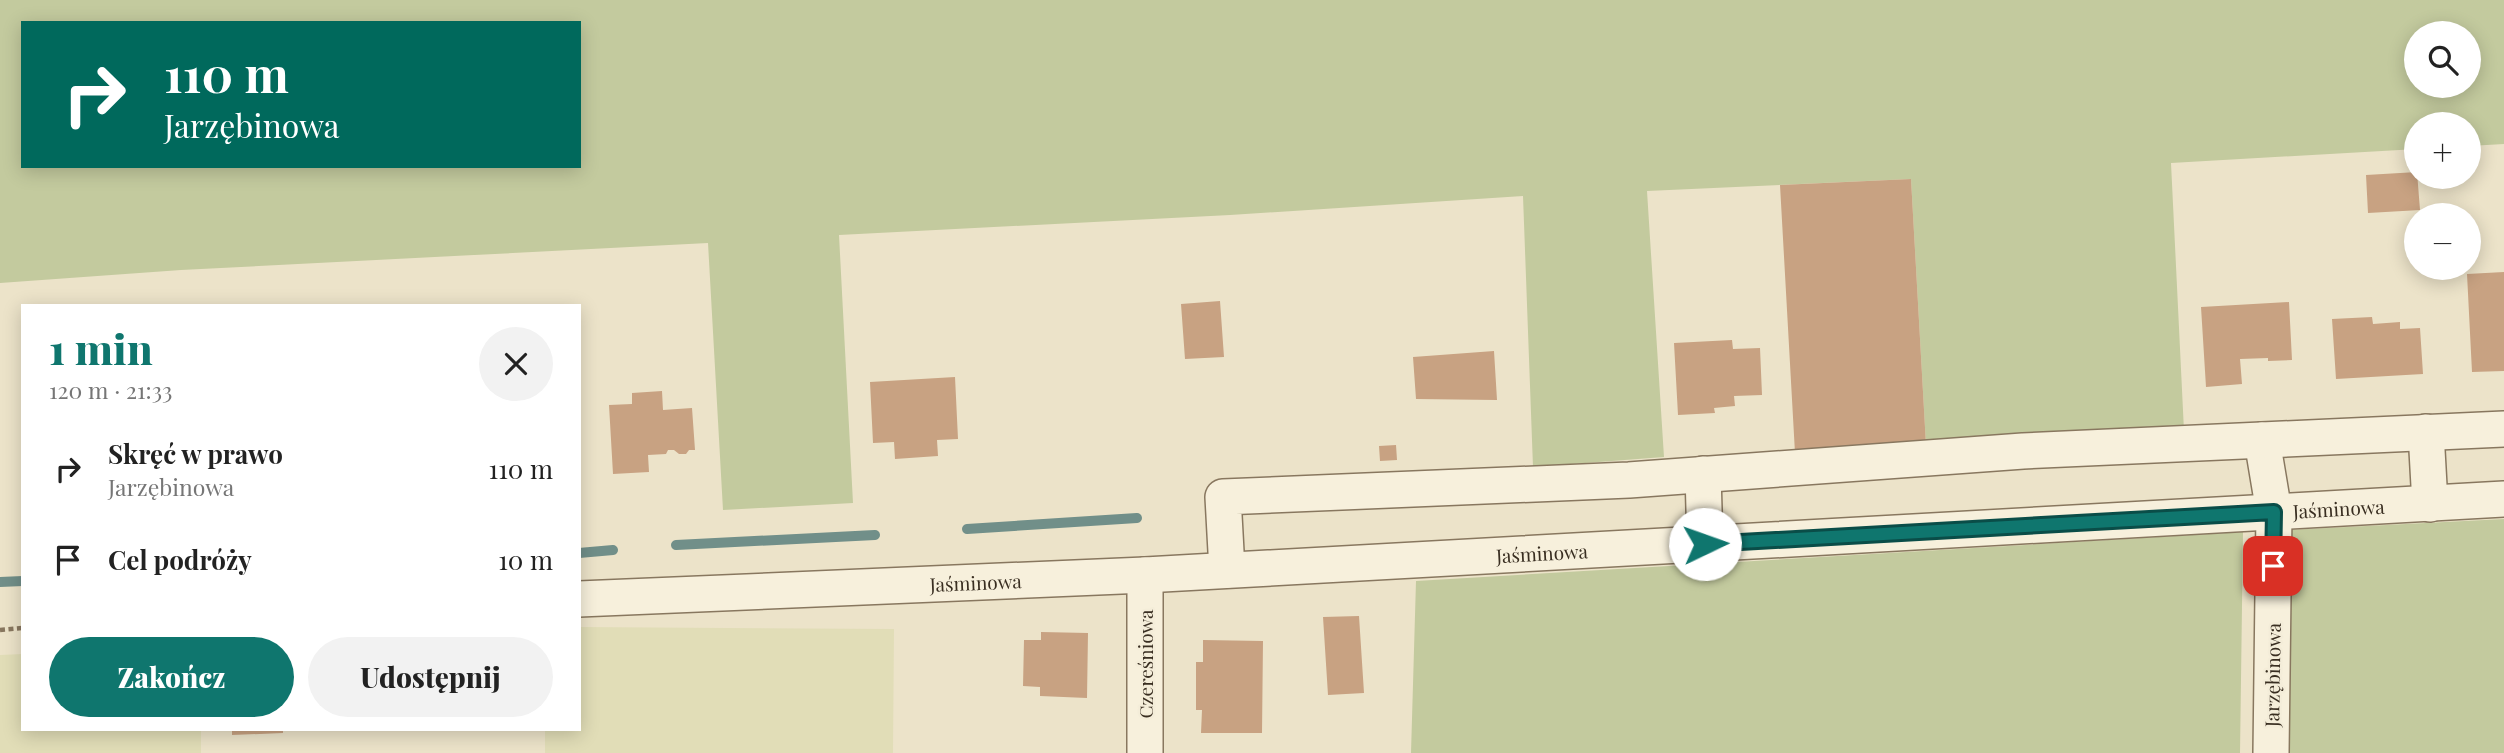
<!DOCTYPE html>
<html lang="pl">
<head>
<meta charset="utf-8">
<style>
  body { margin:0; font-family:"Playfair Display",serif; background:#f2f2f2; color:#222; height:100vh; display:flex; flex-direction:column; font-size:26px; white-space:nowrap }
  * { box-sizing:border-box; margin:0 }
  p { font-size:23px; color:#767676 }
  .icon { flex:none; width:38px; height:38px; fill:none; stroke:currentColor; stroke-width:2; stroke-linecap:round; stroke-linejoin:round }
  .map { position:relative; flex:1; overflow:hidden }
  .sheet { position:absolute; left:21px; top:304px; width:560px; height:427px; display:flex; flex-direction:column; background:#fff; border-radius:0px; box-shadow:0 4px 18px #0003 }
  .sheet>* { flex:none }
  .hud { position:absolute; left:21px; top:21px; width:560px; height:147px; border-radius:0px; box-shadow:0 4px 18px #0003; background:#00695c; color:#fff; overflow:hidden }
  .controls { position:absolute; left:2404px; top:21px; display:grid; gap:14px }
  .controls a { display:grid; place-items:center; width:77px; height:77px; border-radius:50%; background:#fff; box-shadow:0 4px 18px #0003; font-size:35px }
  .pin { position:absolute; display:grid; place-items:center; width:60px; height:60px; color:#fff; margin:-30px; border-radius:14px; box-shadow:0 4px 10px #0006 }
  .me { position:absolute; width:77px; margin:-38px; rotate:87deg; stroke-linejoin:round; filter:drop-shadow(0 0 5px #0008) }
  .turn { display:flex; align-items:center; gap:24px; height:147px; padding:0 28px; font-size:32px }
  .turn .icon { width:91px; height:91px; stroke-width:2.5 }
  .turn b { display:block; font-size:49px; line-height:60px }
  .round { display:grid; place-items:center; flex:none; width:74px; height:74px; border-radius:37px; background:#f2f2f2 }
  .headline { display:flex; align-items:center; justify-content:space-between; height:119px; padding:0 28px }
  h1 { font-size:42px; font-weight:800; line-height:52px; color:#0f766e }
  .cta { display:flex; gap:14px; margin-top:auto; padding:14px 28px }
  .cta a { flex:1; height:80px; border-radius:42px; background:#0f766e; color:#fff; font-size:28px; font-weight:800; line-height:80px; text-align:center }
  .cta a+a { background:#f2f2f2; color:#222 }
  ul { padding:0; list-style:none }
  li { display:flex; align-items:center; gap:21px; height:91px; padding:0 28px }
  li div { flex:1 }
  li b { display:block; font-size:26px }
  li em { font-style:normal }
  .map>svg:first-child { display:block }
</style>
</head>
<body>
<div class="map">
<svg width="2504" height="753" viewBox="0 0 2504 753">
  <rect width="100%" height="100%" fill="#ece3c9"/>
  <path fill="#e1ddb7" d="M579,627L894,629L893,753H545V730H579Z
    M23,654V730H201V753H0V655Z"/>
  <path fill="#c3ca9e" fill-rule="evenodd" d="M0,0H2504V144L2469,146V124H2417V149L2171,163L2184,431L1926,445L1911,179L1647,191L1664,457L1533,467L1523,196L1230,215L839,235L853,503L723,510L708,243L181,270L0,283ZM23,23H579V166H23ZM2417,33H2469V86H2417Z
    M2504,519V753H2286L2288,530Z
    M2243,532L2240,753H1411L1416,581Z"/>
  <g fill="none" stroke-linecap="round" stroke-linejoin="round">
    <path stroke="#718f89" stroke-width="10" d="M967,529L1137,518
      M676,545L875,535
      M579,553L613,550
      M0,582L23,581"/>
  </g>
  <path fill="#c8a282" d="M2417,172L2420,210L2368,213L2366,175Z
    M1911,179L1926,445L1795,453L1780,185Z
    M2504,272V371L2472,372L2467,274Z
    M1220,301L1224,357L1185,359L1181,304Z
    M2289,302L2292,360L2268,361V358L2240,359L2242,384L2206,387L2201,307Z
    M2372,317L2373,324L2400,322V329L2420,328L2423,374L2336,379L2332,319Z
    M1732,340L1733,349L1760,348L1762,395L1734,396L1735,406L1714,408L1715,413L1678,415L1674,343Z
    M1494,351L1497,400L1416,399L1413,357Z
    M955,377L958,439L937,440L938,456L895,459L894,442L873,443L870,382Z
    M662,391L663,410L692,408L695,450H689L686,454H679L674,450H668L666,454L648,455L649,472L613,474L609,405L632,404V393Z
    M1396,445L1397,460L1380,461L1379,446Z
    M1359,616L1364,693L1328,695L1323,617Z
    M1041,632L1088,633L1087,698L1040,696V687L1023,686L1024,640H1041Z
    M1203,640L1263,641L1262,733H1201L1202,710H1196V662H1203Z
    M232,730H283V733L232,735Z"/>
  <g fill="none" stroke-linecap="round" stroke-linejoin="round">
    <g stroke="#88775f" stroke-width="38">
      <g id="minor">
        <path d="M2426,432L2430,504"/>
        <path d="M2262,440L2274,512L2271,753"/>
        <path d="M1703,474L1705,544"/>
        <path d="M1227,570L1223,497L1629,480L2023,451L2504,429"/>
        <path id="s1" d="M579,599L1145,575L2504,499"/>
        <path d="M1145,753V575"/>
      </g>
    </g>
    <path stroke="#88775f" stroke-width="4.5" stroke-dasharray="5 3.5" stroke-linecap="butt" d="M0,630L23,628"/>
    <use href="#minor" stroke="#f7f0dc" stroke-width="35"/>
  </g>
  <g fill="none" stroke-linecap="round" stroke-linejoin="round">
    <g stroke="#0a4d48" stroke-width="18">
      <path id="route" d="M1705,544L2274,512L2273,566"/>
    </g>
    <use href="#route" stroke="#0f766e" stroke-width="12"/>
  </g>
  <g text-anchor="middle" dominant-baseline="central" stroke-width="5" stroke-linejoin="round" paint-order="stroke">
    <g font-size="19" fill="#392e21" stroke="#f4edd9">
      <text stroke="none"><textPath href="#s1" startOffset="1762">Jaśminowa</textPath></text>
      <text stroke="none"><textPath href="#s1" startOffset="964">Jaśminowa</textPath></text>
      <text stroke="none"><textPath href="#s1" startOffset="397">Jaśminowa</textPath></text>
      <text transform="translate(1145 664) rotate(-90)">Czereśniowa</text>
      <text transform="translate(2272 675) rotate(-89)">Jarzębinowa</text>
    </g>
  </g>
</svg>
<div class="controls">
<a><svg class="icon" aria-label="search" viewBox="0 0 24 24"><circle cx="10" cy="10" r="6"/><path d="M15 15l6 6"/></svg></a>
<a>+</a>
<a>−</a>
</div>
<div class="pin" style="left:2273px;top:566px;background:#d93025"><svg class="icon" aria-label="arrive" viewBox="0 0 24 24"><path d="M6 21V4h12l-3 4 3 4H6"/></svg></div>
<svg class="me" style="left:1705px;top:544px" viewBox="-20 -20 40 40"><circle r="19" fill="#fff"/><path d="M0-13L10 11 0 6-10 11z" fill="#0f766e"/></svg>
<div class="hud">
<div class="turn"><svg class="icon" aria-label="right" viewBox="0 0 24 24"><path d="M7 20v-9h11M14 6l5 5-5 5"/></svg><div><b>110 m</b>Jarzębinowa</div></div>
</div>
<section class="sheet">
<div class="headline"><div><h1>1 min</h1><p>120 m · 21:33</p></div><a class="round"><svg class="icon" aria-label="close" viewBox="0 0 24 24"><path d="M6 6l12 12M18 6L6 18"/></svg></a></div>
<ul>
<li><svg class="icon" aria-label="right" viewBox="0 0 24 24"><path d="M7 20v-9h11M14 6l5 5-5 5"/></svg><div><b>Skręć w prawo</b><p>Jarzębinowa</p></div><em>110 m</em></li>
<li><svg class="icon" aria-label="arrive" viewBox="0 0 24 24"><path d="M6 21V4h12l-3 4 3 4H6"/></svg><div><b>Cel podróży</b></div><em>10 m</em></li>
</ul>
<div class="cta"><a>Zakończ</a><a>Udostępnij</a></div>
</section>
</div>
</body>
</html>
